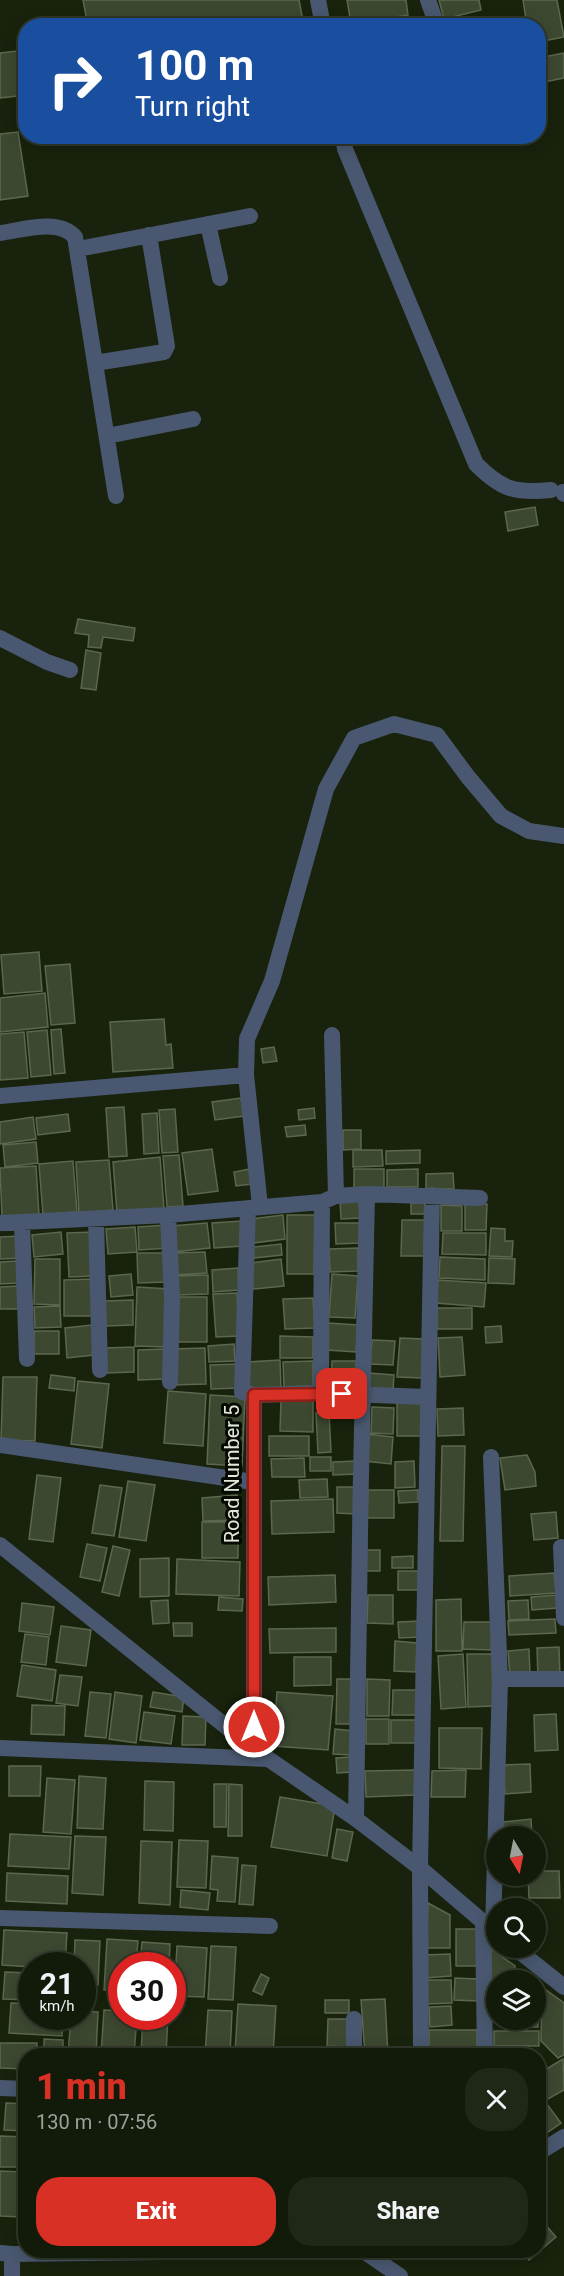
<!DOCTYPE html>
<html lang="en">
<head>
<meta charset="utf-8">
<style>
  body { margin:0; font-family:Roboto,sans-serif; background:#1f2717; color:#f1f3f6; height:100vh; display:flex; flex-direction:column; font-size:22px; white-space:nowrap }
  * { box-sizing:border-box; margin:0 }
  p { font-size:20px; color:#9ca19c }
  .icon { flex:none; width:33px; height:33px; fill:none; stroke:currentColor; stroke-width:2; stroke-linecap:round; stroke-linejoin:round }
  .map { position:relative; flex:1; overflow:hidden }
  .panel { position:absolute; left:18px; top:2048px; width:528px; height:210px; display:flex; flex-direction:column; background:#121a09; border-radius:24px; box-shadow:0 3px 15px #0003,0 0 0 2px #31382a }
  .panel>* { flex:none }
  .hud { position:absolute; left:18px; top:18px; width:528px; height:126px; border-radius:24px; box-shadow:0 3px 15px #0003,0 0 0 2px #31382a; background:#1a4fa0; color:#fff; overflow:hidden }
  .needle { width:39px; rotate:170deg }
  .fabs { position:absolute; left:486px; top:1826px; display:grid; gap:12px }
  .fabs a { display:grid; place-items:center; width:60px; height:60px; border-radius:50%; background:#121a09; box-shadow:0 3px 15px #0003,0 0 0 2px #31382a; font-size:30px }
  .speed { position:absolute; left:18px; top:1952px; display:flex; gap:12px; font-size:30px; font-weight:700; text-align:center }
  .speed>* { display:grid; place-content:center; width:78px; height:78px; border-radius:50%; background:#121a09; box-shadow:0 3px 15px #0003,0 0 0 2px #31382a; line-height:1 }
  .speed small { font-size:15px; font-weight:400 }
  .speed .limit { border:9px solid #d22; background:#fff; color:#111 }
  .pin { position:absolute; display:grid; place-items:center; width:51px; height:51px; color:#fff; margin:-26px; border-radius:12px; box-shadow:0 3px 9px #0006 }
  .me { position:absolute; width:66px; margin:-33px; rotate:0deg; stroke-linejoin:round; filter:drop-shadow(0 0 4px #0008) }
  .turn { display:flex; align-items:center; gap:21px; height:126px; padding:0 18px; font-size:27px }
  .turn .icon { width:78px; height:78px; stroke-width:2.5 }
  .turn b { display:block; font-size:42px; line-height:51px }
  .round { display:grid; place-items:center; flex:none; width:63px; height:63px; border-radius:24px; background:#1f2717 }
  .headline { display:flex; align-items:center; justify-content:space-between; height:102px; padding:0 18px }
  h1 { font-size:36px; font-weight:800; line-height:45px; color:#d93025 }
  .action { display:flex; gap:12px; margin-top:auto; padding:12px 18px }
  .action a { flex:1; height:69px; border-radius:24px; background:#d93025; color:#fff; font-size:24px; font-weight:800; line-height:69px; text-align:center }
  .action a+a { background:#1f2717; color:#f1f3f6 }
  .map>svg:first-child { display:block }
</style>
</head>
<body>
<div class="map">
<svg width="564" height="2276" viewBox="0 0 564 2276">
  <rect width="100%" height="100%" fill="#18220c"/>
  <path fill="#3d4831" stroke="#5b674e" stroke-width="1.5" d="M83,0H299L304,26H88Z
    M347,0H406L408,15L351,24Z
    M439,0H479L481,10L444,19Z
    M523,0H557L564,37L538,42V26H527Z
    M518,18L520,26H481Z
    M26,50V95L0,98V53Z
    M564,53V78L539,83L538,58Z
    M18,132L28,196L0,200V134Z
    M535,507L538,525L508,531L505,512Z
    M78,619L135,628L133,641L103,637L101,648L88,647L89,635L75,633Z
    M86,650L101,653L96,690L81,688Z
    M39,952L42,991L4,994L1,955Z
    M70,964L75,1023L51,1025L45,966Z
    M45,993L48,1027L0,1032V998Z
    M164,1019L166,1045L171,1044L173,1068L113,1072L110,1022Z
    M61,1029L65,1073L54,1074L51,1030Z
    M47,1030L51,1075L31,1077L27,1032Z
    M24,1032L28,1078L0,1080V1034Z
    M274,1047L277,1061L263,1063L261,1049Z
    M241,1098L244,1116L215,1120L212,1102Z
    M124,1107L127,1156L109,1157L106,1108Z
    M314,1108L315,1118L299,1120L298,1110Z
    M175,1109L178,1152L162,1153L159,1110Z
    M157,1113L159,1153L144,1154L142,1114Z
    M68,1114L70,1131L38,1135L36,1118Z
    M33,1117L36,1139L0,1144V1122Z
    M305,1125L306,1135L287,1137L285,1127Z
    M343,1130H361V1149L343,1150Z
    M36,1142L38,1163L5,1167L3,1145Z
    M212,1149L218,1191L188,1195L182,1153Z
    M353,1150H382L383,1166L353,1167Z
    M420,1150V1163L386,1164V1151Z
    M179,1155L183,1206L167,1207L163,1156Z
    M160,1157L164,1209L117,1213L113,1162Z
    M109,1160L113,1210L79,1213L76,1162Z
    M73,1161L77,1212L43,1215L39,1164Z
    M36,1166L39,1215L2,1217L0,1168Z
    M250,1169L252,1184L236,1186L234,1172Z
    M354,1169H384V1190H354Z
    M418,1169V1187H387V1170Z
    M453,1173L454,1189H426V1174Z
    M359,1199L360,1218L341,1219L340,1200Z
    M411,1203H425V1214H411Z
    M465,1204H487L486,1230H465Z
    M441,1205L462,1206V1231H441Z
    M283,1215L285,1239L253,1243L250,1219Z
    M287,1215H315L314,1274H287Z
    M402,1220H425L424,1256H401Z
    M242,1221L243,1246L214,1248L212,1223Z
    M207,1223L210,1248L173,1252L171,1226Z
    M335,1223H361V1243L336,1244Z
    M166,1225L168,1248L139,1250L138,1227Z
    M135,1227L137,1252L108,1254L106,1229Z
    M491,1228L505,1229V1241H513L512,1257L489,1256Z
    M61,1232L63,1254L34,1257L32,1235Z
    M93,1232L94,1276L69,1277L67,1233Z
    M443,1233H486V1255L442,1254Z
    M21,1236L22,1258L0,1259V1237Z
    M281,1244L282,1255L254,1258L253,1247Z
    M358,1248V1271L330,1272L329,1249Z
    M205,1252L207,1273L174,1275L172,1253Z
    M137,1253H167L168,1282L138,1283Z
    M440,1257L485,1259V1280L439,1278Z
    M489,1258L515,1259L514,1284L488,1283Z
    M35,1259H60V1305L34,1304Z
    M281,1259L284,1286L253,1289L251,1263Z
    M17,1261L18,1283L0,1284V1262Z
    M238,1268L239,1290L213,1292L212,1270Z
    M131,1274L133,1295L111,1297L109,1276Z
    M332,1274L358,1276L355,1318L329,1317Z
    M208,1275V1294L176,1295V1276Z
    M93,1279V1316H64V1280Z
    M438,1280L486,1283L484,1307L436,1303Z
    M18,1286L19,1309H0V1287Z
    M137,1287L170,1289L167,1347L135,1346Z
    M237,1293L239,1336L216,1337L213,1294Z
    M175,1297H207V1342H174Z
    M313,1298L315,1328L285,1329L283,1299Z
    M133,1300V1325L106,1326L105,1301Z
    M60,1306L61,1327L35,1328L34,1307Z
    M437,1308H472V1329H437Z
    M328,1323L358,1325L356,1352L327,1350Z
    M92,1325L94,1355L67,1358L65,1328Z
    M501,1326L502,1342L486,1343L485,1327Z
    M34,1331H59V1354H34Z
    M280,1336L313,1337V1358H280Z
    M462,1337L465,1375L440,1377L438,1338Z
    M400,1338L424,1339L422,1378L397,1377Z
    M372,1340L395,1341L393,1365L370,1364Z
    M234,1344L235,1361L209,1362L208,1346Z
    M134,1347V1372L105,1373V1348Z
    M205,1348L206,1384L172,1385L171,1349Z
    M165,1349V1379L138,1380V1350Z
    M280,1360L281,1388L249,1390L248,1362Z
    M313,1361V1386L284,1387L283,1362Z
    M332,1361H356L355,1389H331Z
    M237,1364L238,1388L211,1389L210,1365Z
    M369,1373L394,1375L393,1391L368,1390Z
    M51,1375L75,1378L74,1391L49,1388Z
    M3,1377H37L35,1441L1,1440Z
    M78,1381L109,1384L102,1448L71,1444Z
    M168,1391L206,1394L203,1446L164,1443Z
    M210,1395L245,1397L242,1466L207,1464Z
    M281,1400H313V1432L280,1431Z
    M397,1403H421L422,1436H397Z
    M372,1407L394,1408L393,1434L371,1433Z
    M463,1408L464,1435L438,1436L437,1409Z
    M329,1412L331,1452L318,1453L316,1413Z
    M366,1434L393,1437L391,1464L364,1461Z
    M269,1436H309V1456H269Z
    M442,1446H465L463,1541H440Z
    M527,1455L535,1472L536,1486L505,1490L500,1458Z
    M310,1457H331V1471H310Z
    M304,1458L305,1477H272L271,1459Z
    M356,1461L357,1474L333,1475V1462Z
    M414,1461L415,1487L395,1488V1462Z
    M37,1475L61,1478L53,1542L29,1539Z
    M327,1479L328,1497L300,1498L299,1480Z
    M128,1481L155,1485L146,1541L119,1537Z
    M100,1485L122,1488L114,1536L92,1533Z
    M337,1487H355V1514L337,1513Z
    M368,1490H394V1518H367Z
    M418,1490V1502L399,1503L398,1491Z
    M237,1495L239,1520L203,1521L202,1498Z
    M333,1499L334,1532L272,1534L271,1501Z
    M556,1512L558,1538L534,1540L531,1514Z
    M202,1522H238V1558H202Z
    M87,1544L107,1548L100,1581L80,1577Z
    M113,1546L130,1550L119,1596L102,1592Z
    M366,1550H380V1571H366Z
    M413,1556V1568H392V1557Z
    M169,1558V1596L140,1597V1559Z
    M177,1559L240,1562L239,1596L176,1594Z
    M398,1571H421V1590H398Z
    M554,1573L556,1593L510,1596L509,1576Z
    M335,1575L336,1602L269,1605L268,1577Z
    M368,1595H393V1624L367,1623Z
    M557,1595V1608L532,1610L531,1597Z
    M219,1597L243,1599L242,1611L218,1610Z
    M461,1599L462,1651H436V1600Z
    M168,1600L169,1623L153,1624L151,1601Z
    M528,1600L529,1619L509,1620L508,1601Z
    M22,1603L54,1607L50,1635L19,1631Z
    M555,1619L556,1633L509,1635L508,1621Z
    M420,1621V1637L399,1638L398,1622Z
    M464,1622H492L491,1650L463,1649Z
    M173,1623H192V1636H174Z
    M61,1626L91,1630L86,1666L56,1662Z
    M336,1628V1652L270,1653L269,1629Z
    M25,1634L49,1637L46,1665L21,1662Z
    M395,1641L417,1643L416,1672L394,1671Z
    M559,1647L560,1677L538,1678L537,1648Z
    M529,1649L530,1674L510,1676L508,1651Z
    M463,1654L466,1707L441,1709L438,1656Z
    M467,1654H492L493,1706L468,1707Z
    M294,1657H331V1685L294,1686Z
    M22,1665L56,1670L52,1701L17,1696Z
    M60,1675L82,1677L78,1706L56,1703Z
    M337,1679H353L352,1724H336Z
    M367,1679L390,1680L389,1716H367Z
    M393,1690H417V1715H392Z
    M90,1692L111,1694L106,1738L85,1736Z
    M115,1692L142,1696L136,1743L109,1739Z
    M153,1692L184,1697L182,1712L150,1707Z
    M277,1692L333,1696L328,1750L273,1746Z
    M32,1705L65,1706L64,1735L31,1734Z
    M144,1712L175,1716L171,1744L140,1740Z
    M556,1714L558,1750L535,1751L534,1715Z
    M183,1716L206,1717L205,1745H182Z
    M366,1719H389V1744H366Z
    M391,1720H418V1743H391Z
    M439,1728H482L481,1769L439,1768Z
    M335,1729L353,1731L351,1755L333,1754Z
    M351,1757L352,1772L337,1773L336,1758Z
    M530,1764L531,1792L505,1794L503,1765Z
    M9,1766H41L40,1796H9Z
    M415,1770V1795L366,1797L365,1771Z
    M466,1770L465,1797H431L432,1771Z
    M79,1776L106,1778L103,1829L77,1828Z
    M47,1778L75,1780L71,1834L43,1832Z
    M145,1781L174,1782L173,1831L144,1830Z
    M214,1784H227L226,1827H214Z
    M229,1784L242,1785V1836H228Z
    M280,1797L335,1806L327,1856L271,1847Z
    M531,1819L532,1836H505L503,1822Z
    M337,1829L353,1832L347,1861L332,1858Z
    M10,1834L71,1837L69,1869L8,1866Z
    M75,1836L106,1837L103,1895L72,1893Z
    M179,1840L208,1841L206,1888L177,1887Z
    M141,1841L172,1842L170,1905L139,1903Z
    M212,1856L238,1858L235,1902L217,1901L218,1890L210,1889Z
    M536,1857H543L544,1867H536Z
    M242,1865L256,1866L253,1905L239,1904Z
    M536,1871H559L560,1898H529L528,1875H536Z
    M7,1873L68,1876L67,1904L6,1901Z
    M181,1890L210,1893L208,1910L180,1907Z
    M428,1903L450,1915V1948H426Z
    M511,1905H530V1908H511Z
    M456,1929H479V1966H456Z
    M4,1930L67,1933L65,1965H32V1967L2,1965Z
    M107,1939L138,1941L136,1965H122V1990H104Z
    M75,1940L100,1941L98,1985L82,1984V1965H74Z
    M142,1942L170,1944L169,1965H140Z
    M177,1946L207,1948L204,1997L174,1996Z
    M211,1946L236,1947L233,2000L208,1999Z
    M491,1949L515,1966V1980H496V2017H490Z
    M450,1954L451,1976L425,1978L424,1955Z
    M520,1970L534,1980H520Z
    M5,1972L32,1973V2000L3,1999Z
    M261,1974L269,1978L262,1995L253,1991Z
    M455,1978L478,1979L477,2001L454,2000Z
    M427,1980H451L452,2003L427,2004Z
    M536,1981L538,1983V2027H517L518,2019H536Z
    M542,1987L564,2003V2055L558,2058L541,2041Z
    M385,1999L388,2055H365L361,2000Z
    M325,2000H349V2013H325Z
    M11,2003L32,2004V2016H63L62,2036L9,2033Z
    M238,2004L276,2006L273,2055L235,2053Z
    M451,2006L452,2025L430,2027L429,2007Z
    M104,2010L122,2011V2016H137L134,2055H101Z
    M208,2010L232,2011L230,2055H205Z
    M82,2011L98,2012L96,2055H68L71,2016H82Z
    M143,2016H168L166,2055H141Z
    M328,2019H349L348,2047L327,2046Z
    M429,2030H477V2055H429Z
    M494,2031H539V2046H494Z
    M44,2039L63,2040V2055H44Z
    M0,2043H37V2055H26V2069L0,2068Z
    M324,2053H351V2055H324Z
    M563,2059L564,2090L548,2099L538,2084V2074Z
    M538,2092L561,2123L538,2139Z
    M6,2103L26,2104V2131L4,2130Z
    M0,2136L26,2137L25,2167H0Z
    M0,2171L23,2172L21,2217L0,2216Z
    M538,2216L556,2237L529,2260L521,2250H538Z"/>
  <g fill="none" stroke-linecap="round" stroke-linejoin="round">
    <path stroke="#495870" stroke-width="16" d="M318,0L323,26
      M428,0L437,26
      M343,136L345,149L476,464C501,489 515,494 551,490
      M208,224L220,278
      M0,233C23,230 58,218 75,237L116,496
      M78,249L250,216
      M95,363L164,352L167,346L149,235
      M107,436L193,419
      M563,492L564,494
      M0,638L47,662L70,670
      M332,1035L336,1196
      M246,1075L247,1039L272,981L326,789L354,738L394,724L437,735L468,777L501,816L529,831L564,836
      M0,1096L246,1075L260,1206
      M248,1208L242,1392L254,1395V1749
      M168,1215L172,1298L170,1382
      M96,1219L100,1370
      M0,1223L168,1215L322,1202L336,1196L367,1194L480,1198
      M22,1223L27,1359
      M321,1393L322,1202
      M254,1395L321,1393L427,1397
      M0,1445L253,1482
      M491,1457L500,1679L493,1930
      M561,1547L564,1618
      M500,1679H564
      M0,1748L268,1759
      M356,1819C358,1611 362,1402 367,1194
      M0,1918L270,1926
      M483,1922L485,2055
      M354,2055V2019
      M421,2055L420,1868L432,1195
      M0,2088L26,2089
      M538,2153L564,2137
      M362,2250L400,2276
      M0,2253L12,2254V2276
      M12,2254L303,2250"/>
    <path stroke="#495870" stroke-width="16" d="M0,1545L254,1749L356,1819L420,1868L496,1933
      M514,1947L564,1987"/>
  </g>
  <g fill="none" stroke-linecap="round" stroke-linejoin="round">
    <g stroke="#8d1f18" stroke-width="15">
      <path id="route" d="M254,1727V1395L342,1394"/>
    </g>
    <use href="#route" stroke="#d93025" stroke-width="10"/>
  </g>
  <g text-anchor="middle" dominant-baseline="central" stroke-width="6" stroke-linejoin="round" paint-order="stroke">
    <g font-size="20" fill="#e1e9da" stroke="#060a03">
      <text transform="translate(232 1474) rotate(-90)">Road Number 5</text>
    </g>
  </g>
</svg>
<div class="fabs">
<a><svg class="needle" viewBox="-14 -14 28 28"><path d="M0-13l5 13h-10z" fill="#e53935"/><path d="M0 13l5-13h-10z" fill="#9ca19c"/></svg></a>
<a><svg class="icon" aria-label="search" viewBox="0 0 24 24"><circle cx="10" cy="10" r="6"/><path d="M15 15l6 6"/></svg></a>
<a><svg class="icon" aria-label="layers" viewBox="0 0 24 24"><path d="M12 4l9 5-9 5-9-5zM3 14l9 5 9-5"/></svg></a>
</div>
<div class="speed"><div>21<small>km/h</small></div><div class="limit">30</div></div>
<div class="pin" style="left:342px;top:1394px;background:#d93025"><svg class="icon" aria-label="arrive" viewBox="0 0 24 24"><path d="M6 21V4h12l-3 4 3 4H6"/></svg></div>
<svg class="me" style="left:254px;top:1727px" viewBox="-20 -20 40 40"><circle r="17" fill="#d93025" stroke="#fff" stroke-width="3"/><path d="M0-11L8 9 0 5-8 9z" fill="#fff"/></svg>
<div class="hud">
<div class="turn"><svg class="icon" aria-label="right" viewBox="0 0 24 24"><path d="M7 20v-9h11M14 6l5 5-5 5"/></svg><div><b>100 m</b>Turn right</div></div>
</div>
<section class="panel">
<div class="headline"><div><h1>1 min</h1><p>130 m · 07:56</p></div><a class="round"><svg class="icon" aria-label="close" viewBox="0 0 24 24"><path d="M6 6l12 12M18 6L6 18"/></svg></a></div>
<div class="action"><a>Exit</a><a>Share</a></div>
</section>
</div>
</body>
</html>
